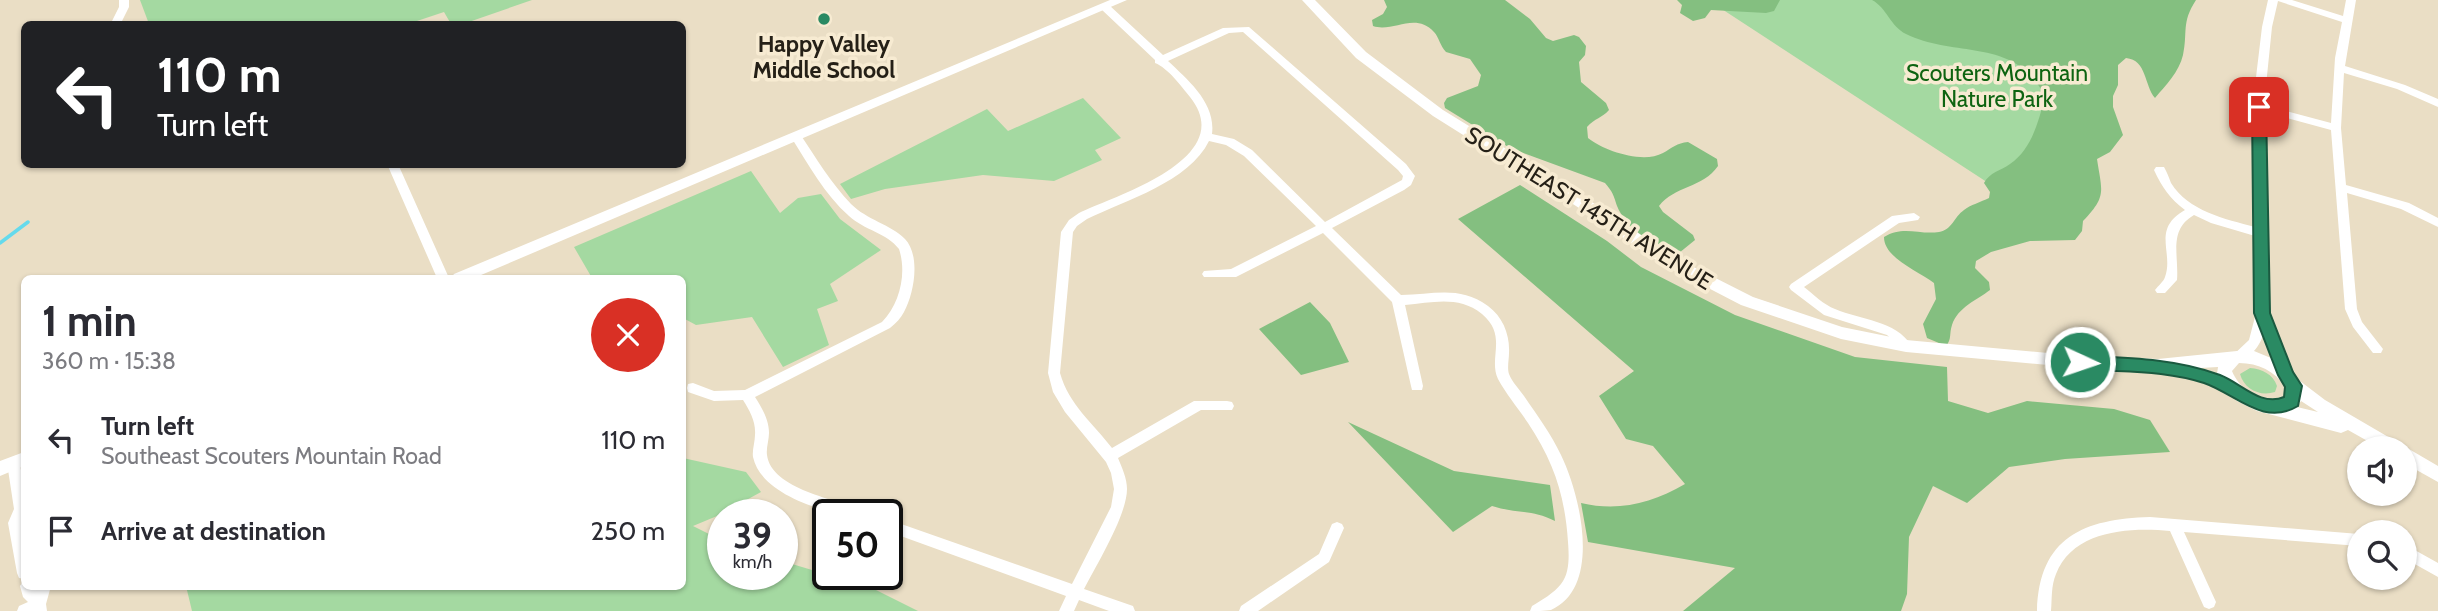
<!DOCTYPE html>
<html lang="en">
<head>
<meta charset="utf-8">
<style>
  body { margin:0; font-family:Cabin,sans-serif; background:#f2f2f3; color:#2b2b33; height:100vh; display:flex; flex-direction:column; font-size:26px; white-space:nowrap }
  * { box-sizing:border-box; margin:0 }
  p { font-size:23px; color:#7c7c81 }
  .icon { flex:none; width:38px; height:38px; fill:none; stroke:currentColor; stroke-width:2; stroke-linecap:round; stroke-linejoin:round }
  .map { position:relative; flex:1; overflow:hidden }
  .panel { position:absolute; left:21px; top:275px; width:665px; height:315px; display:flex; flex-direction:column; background:#fff; border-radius:10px; box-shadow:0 2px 5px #0004 }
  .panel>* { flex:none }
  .top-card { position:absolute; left:21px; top:21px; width:665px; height:147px; border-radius:10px; box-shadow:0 2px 5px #0004; background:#202124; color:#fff; overflow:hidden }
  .tools { position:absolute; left:2347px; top:436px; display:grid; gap:14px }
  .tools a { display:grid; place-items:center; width:70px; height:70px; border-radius:50%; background:#fff; box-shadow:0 2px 5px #0004; font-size:35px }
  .speed { position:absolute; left:707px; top:499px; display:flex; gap:14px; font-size:35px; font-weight:700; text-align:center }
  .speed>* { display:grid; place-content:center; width:91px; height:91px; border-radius:50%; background:#fff; box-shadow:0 2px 5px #0004; line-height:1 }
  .speed small { font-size:18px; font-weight:400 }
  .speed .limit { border:4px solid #111; border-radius:10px; background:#fff; color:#111 }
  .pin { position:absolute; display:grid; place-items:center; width:60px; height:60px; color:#fff; margin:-30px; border-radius:14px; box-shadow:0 4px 10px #0006 }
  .me { position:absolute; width:77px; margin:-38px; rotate:93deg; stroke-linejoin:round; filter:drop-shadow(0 0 5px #0008) }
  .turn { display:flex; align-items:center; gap:24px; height:147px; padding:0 21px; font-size:32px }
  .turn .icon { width:91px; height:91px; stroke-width:2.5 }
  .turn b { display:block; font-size:49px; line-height:60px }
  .round { display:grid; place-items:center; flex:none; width:74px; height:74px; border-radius:37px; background:#f2f2f3 }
  .summary { display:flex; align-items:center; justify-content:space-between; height:119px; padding:0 21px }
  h1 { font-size:42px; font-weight:700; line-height:52px }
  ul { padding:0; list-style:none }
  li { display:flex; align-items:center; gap:21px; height:91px; padding:0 21px }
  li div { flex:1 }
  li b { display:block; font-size:26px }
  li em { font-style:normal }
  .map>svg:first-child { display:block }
</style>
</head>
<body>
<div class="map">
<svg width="2438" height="611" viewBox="0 0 2438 611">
  <rect width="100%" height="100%" fill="#eadec5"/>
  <path fill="#a4d9a1" d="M140,0H532L463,24H451L444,12L408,24H149Z
    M1708,0H2134L2022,205Z
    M1083,98L1121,138L1095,150L1102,160L1054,181L983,175L885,189L851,199L840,184L987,109L1008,131Z
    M751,171L780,213L798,198L821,194L840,219L881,250L830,284L838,301L817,309L829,345L783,367L752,317L696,325L683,318L682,278H592L574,247Z
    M2250,368C2262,369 2273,374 2277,386L2275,392C2260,397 2244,389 2240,374Z
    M683,458L746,472L761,492L717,516L693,526L723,541V574H782V561L872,588L918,611H192L186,586H682Z"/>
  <path fill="#84bf80" d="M1384,0H1505L1530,19L1546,38L1553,41L1574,35L1579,37L1586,46L1585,55L1579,62L1581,82L1606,103L1609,110C1602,118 1595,118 1587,127L1588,138C1604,151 1643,164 1663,153C1672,148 1677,143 1688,142L1717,159L1718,166C1703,188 1674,186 1659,206L1663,212L1693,235L1695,240L1679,253C1661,250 1628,230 1620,212C1613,199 1617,197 1605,183L1510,148L1445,108L1444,103L1447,98L1478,86L1481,75L1470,59L1446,52C1440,46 1439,37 1434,32C1415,11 1393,33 1373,26L1372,20L1383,14L1387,7Z
    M1677,0H1780L1774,11L1766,13L1711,10L1705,18L1693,21L1680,13L1682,5Z
    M1872,0H2196C2181,23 2188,32 2183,55C2179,72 2166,85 2155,98C2144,85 2147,60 2126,58L2118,65V85L2113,96V107L2123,135L2110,152L2097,159C2102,192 2107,196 2083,221L2082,231L2075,240L2030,241L1991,252L1976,261L1975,268L1989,282L1990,290C1977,300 1958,307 1952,325C1949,334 1952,339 1946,346L1927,338L1923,324L1936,299L1934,283C1918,271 1884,258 1884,237C1903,225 1919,235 1939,232C1952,230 1954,217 1964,210C1970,205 1981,202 1989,198L1990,192L1984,183C1990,172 2000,171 2010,164C2032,149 2039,120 2045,96C2014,36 1957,59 1906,34C1890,26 1887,8 1872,0Z
    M1520,185L1607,241L1641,267L1735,315L1855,357L1947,367L1948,401L1988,413L2027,401L2114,409L2150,420L2170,452L2065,459L2009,467L1967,503L1933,486L1909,537L1907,594L1901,611H1683L1735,568L1588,542L1581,503C1619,512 1652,503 1685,484L1653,446L1626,439L1599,396L1634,371L1458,219Z
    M1310,302L1330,323L1349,362L1301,375L1259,329Z
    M1348,422L1454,471L1550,485L1555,521C1531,509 1517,514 1492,506L1453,532Z"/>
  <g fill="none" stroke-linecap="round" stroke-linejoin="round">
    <path stroke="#65daec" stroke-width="3.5" d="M0,243L28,222"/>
    <path fill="#fff" fill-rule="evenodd" d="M119,0H129V7L121,23L117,24L112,21L119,7Z
      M2268,0H2292L2343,16L2346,0H2356L2345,66L2405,85L2438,99V107L2397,89L2344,73L2341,128L2346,185L2409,203L2438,218V227L2401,209L2347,193L2357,309L2362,322L2383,349L2381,353H2373L2353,327L2345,309L2331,130L2265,112L2268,311L2292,375L2291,379H2281L2280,375L2264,332C2261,345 2248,363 2233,361L2231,357L2249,340L2256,313L2255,236L2211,223L2194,215C2168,230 2179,255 2177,280L2165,293H2157L2155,290C2158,286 2164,281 2165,277C2174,253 2151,229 2185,210C2170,199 2162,187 2154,170L2156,167H2164C2167,172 2169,178 2171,183C2188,211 2225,219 2255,227L2254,94L2262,27ZM2278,1L2342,22L2335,58L2331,123L2264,105L2272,27Z
      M1105,4L1109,5L1163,55L1223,28L1249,27L1406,164L1415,176L1411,185L1404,190L1332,228L1401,295C1433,295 1459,285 1488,306C1503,317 1510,335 1509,353C1509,359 1507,368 1509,374C1512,382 1520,390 1524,396C1537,415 1551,434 1561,455C1580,494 1603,587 1551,610C1545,611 1536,611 1530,611L1532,606C1542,600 1554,593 1561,584C1570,573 1569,555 1568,542C1565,496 1554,462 1528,423C1518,408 1506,394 1498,379C1488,358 1508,336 1482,314C1458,295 1432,303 1405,305L1423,386L1422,390H1412L1411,386L1392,302L1323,233L1236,277H1204L1202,274L1204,271L1231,269L1316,226L1244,156L1226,145L1209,141C1189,182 1126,200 1087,219L1077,226L1073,232L1060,373C1069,405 1093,423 1112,448L1194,401H1227L1232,402L1234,406L1232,410H1201L1118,458C1122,468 1127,478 1127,489C1127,515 1097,564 1084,589L1133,606L1135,611H1109L1079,600L1074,611H1059L1066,596L887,531V519L1072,584L1111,507L1114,489L1111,473L1106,462L1065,412L1053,392L1048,373L1061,232L1069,220L1079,213C1118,195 1239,158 1190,97C1181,86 1168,68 1155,63V60L1101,9L1100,7ZM1243,32L1398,170L1403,176L1402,180L1325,222L1252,150L1234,139L1212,134C1216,103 1188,80 1168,61L1229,33Z
      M796,133L800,134C816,158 831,183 851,204C867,220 890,224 905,239C921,256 914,294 904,312C901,318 896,323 890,328L755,397C762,408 769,420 769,433C769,440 766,448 767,455C771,489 837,500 864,510L866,514C857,514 847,516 839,514C809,507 760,490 753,457C752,450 755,442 755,435C756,422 750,411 743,400L714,401L688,392L687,388L688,384L693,383L714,391L745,390L882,322C900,304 907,273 899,249C887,233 864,230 849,216C825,195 808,164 791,137Z
      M387,164H398L449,278H437Z
      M1914,213L1920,217L1918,220L1899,223L1804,287C1813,294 1824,305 1835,309C1861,320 1895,320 1912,346L1910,349H1902L1887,335L1824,315L1791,290L1789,287L1791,284L1892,216Z
      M14,457L19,459L24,487V517L22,523L24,537V579L19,578L17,573L8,523L14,509L7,463L9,459Z
      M2150,517L2359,534V546L2184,532L2216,602L2214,607L2209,609L2204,607L2170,531C2130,527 2073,530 2056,574C2051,586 2052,598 2051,611H2037C2039,537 2084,519 2150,517Z
      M1337,522L1342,524L1344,528L1329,562L1258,611H1239L1241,606L1319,554L1332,524Z
      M2404,544L2438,563V577L2404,558Z
      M24,580V586H34L36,590L37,586H51L46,604L47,611H17L19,606L28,602L23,597L20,586Z"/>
    <path fill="#fff" fill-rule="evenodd" d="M1110,0H1127L474,278H451L454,274Z
      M1302,0H1315L1366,52L1443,110L1586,198L1672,256L1753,297L1842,327L1906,340L2080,356L2158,359L2237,351H2254L2283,363L2300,381L2325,400L2438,466V482L2404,463V448H2380L2348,430L2341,433L2257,411L2237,401L2228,393L2202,382L2164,372L2080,368L1906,352L1841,339L1741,305L1662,264L1576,206L1433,116L1356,58ZM2239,363C2259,363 2274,371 2286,387L2285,397C2264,406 2240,391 2232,371ZM2218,367L2217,374L2200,368ZM2301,401L2318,412L2297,407Z
      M24,452V466L0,476V461Z"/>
  </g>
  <path fill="#2a8a63" stroke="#1b5a40" stroke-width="2" d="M2259,102L2266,107L2270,313L2293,372L2302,386L2298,406C2263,427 2236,394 2204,383C2176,374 2146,372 2117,371C2103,370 2087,371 2074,367L2071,362L2074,358L2080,356C2127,358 2175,358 2220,375C2241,383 2261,407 2284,397L2285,387L2278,375L2254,313L2252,107Z"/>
  <circle fill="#2a8a63" stroke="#f7ebd2" stroke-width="2.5" cx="824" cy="19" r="7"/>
  <g text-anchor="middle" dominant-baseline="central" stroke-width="7" stroke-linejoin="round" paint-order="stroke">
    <g font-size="23" font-weight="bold" fill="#252017" stroke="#f7ebd2">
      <text x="824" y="44">Happy Valley<tspan x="824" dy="26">Middle School</tspan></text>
    </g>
    <g font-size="23" fill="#0e6411" stroke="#f7ebd2">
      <text x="1997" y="73">Scouters Mountain<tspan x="1997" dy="26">Nature Park</tspan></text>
    </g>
    <g font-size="23" fill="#252017" stroke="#f7ebd2">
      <text transform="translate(1589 208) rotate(32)">SOUTHEAST 145TH AVENUE</text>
    </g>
  </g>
</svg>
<div class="tools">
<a><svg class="icon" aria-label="sound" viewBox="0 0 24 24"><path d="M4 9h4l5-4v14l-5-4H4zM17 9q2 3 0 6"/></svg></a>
<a><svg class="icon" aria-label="search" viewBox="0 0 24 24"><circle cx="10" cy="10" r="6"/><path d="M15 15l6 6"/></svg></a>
</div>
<div class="speed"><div>39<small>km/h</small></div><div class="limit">50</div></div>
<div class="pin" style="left:2259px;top:107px;background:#d93025"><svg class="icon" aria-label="arrive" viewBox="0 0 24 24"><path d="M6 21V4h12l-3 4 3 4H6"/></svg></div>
<svg class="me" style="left:2080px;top:362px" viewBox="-20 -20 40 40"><circle r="17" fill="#2a8a63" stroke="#fff" stroke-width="3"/><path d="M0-11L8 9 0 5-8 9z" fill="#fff"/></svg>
<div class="top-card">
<div class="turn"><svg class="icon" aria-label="left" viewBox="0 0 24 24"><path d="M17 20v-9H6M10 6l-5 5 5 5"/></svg><div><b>110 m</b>Turn left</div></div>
</div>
<section class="panel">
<div class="summary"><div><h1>1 min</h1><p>360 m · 15:38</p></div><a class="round" style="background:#d93025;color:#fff"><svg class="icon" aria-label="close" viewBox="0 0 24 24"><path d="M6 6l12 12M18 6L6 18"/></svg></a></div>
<ul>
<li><svg class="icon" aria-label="left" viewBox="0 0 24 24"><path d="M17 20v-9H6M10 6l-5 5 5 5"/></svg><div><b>Turn left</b><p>Southeast Scouters Mountain Road</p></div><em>110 m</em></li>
<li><svg class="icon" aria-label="arrive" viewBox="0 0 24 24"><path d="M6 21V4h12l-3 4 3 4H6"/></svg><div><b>Arrive at destination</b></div><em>250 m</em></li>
</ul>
</section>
</div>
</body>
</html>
